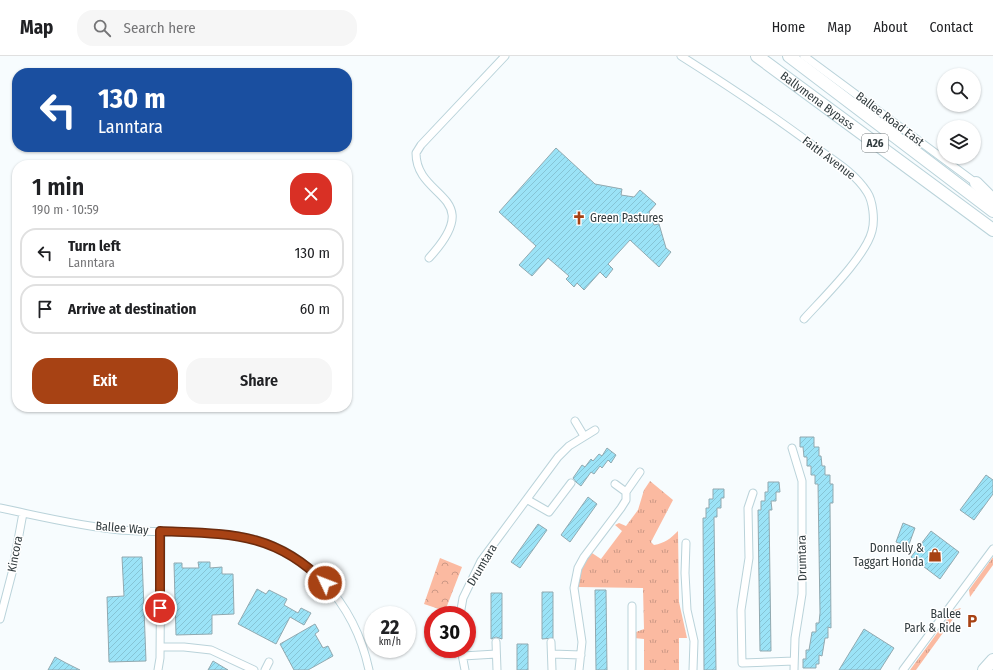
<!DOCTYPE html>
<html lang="en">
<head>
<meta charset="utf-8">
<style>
  body { margin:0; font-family:"Fira Sans Condensed",sans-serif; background:#f6f6f6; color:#202124; height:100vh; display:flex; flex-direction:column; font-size:15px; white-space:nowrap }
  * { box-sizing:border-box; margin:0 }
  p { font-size:13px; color:#757577 }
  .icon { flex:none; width:22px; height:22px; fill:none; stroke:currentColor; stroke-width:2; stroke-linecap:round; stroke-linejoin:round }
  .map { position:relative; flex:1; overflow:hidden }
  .sheet { position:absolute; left:12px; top:104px; width:340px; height:252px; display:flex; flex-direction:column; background:#fff; border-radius:16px; box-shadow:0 1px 3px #0004 }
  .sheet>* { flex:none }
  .banner { position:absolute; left:12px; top:12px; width:340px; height:84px; border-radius:16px; box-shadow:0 1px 3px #0004; background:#1a4fa0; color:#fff; overflow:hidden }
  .tools { position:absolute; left:937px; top:12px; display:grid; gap:8px }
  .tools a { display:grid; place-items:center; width:44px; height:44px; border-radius:50%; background:#fff; box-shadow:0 1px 3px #0004; font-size:20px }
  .speed { position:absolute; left:364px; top:550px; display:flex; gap:8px; font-size:20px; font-weight:700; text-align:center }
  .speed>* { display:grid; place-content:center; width:52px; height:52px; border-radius:50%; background:#fff; box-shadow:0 1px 3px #0004; line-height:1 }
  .speed small { font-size:10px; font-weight:400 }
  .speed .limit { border:6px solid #d22; background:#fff; color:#111 }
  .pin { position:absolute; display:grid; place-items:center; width:34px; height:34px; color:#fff; margin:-17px; border:2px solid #fff; border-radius:50%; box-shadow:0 1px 4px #0007 }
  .me { position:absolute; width:44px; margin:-22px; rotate:313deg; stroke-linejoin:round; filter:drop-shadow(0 0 3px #0008) }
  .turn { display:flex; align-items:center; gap:14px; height:84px; padding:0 20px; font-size:18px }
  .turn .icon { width:52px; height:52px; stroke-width:2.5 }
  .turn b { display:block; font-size:28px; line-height:34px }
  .round { display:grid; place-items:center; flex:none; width:42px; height:42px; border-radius:16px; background:#f6f6f6 }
  .head { display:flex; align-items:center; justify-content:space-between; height:68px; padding:0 20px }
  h1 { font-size:24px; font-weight:600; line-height:30px }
  .primary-button { display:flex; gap:8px; margin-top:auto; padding:8px 20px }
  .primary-button a { flex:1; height:46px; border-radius:16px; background:#a74214; color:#fff; font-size:16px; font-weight:600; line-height:46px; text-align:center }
  .primary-button a+a { background:#f6f6f6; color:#202124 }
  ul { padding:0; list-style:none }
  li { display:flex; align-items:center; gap:12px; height:50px; margin:0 8px 6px; padding:0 12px; border:2px solid #e0e0e0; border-radius:16px }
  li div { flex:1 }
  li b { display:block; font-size:15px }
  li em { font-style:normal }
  header { display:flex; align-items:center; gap:24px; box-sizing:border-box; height:56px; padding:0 20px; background:#fff; border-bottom:1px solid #e0e0e0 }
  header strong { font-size:19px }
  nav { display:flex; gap:22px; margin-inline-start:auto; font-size:14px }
  .search { width:280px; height:36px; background:#f6f6f6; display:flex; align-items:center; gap:10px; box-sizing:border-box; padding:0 14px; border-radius:16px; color:#757577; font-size:15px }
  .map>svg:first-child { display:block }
</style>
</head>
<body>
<header>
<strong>Map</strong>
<div class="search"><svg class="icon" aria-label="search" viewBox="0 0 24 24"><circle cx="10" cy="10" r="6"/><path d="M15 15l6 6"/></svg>Search here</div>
<nav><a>Home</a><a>Map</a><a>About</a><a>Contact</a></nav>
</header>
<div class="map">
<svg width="993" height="614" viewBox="0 0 993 614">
  <defs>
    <pattern id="grass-tufts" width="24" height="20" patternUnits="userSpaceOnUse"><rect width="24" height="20" fill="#fbbaa1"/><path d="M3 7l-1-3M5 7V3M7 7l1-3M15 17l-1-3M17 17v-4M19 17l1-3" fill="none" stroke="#cc9885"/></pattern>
    <pattern id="park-crowns" width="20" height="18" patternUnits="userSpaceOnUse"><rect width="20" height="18" fill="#fbbaa1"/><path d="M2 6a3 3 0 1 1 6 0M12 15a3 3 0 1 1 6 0" fill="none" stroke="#cc9885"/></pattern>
    <pattern id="building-hatch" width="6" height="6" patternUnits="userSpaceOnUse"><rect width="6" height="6" fill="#9be3f7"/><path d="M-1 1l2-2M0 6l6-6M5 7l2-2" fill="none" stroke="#86c4d5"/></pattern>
  </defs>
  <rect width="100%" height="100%" fill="#f7fcfe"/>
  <path fill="url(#grass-tufts)" d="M650,425L673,444L651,486L654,489C665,487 670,483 678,475L679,546L687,582H679V614H644V583L634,582L636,576L644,573L643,532L578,531C579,516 583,508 592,497L601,503L622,475L615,469L619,467L626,470L638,454L644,434Z
    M993,501V509L970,541L969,534Z
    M961,552L916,614H910L954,554Z"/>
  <path fill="url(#park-crowns)" d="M440,502L462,511L445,555L424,548Z"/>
  <path fill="url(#building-hatch)" stroke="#91a9b0" d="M556,92L595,128L622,133L621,139L634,141L640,134L656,148L649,156L654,169L659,168L666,192L671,196L659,211L630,184L608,208L613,213L606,222L600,216L584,234L577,227L574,231L566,223L569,220L548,202L532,220L519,209L536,190L499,156Z
    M800,381H814V391H819V400H821L822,410H825V419H830V428H833V447H830L831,572L828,571V582H825L822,600L819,599V608H816V612H803V603H806V594H809L812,576H816V567H819L820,557L818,428H815V419H811V410H807V401H804L803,391H800Z
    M607,392L616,399L611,407L608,404L602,412L600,410L594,418L591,416L581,430L576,426L573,422L582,409L585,411L591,403L593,405L599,398L602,400Z
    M986,419L993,424V438L974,464L960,454Z
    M768,426H779L780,436H776V445H771L772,454H769L771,595H760L758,454H761V445H765V436H768Z
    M713,433H724V442H721V452H717V461H714L716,614H704L703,462H706V452H709V443H713Z
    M588,441L597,448L570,486L561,479Z
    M903,467L915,472L908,491L896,486Z
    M538,468L547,474L520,512L511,506Z
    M931,475L959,496L940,523L911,501Z
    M122,501H142L146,605L109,606L107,541L124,540Z
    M198,506H210V512L222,511V518H233L234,558L212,559V578L176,579L174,507H182V512H199Z
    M257,533L266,538L269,534L287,543L284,549L298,557L301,552L311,557L304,569L290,561L276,588L238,568Z
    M595,534H606L607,614H596Z
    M542,536H553V582L542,583Z
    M491,537H502V583L496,581L491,583Z
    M315,568L319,575L315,578L323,592L328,590L333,600L308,614H294L280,588Z
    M864,573L894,592L880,614H839Z
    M517,588H528V614H517Z
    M55,601L66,607L80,614H48Z
    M213,605L228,614H208Z"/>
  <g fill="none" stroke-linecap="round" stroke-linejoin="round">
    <g stroke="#bad3da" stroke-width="9">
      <path id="minor" d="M681,0C727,29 771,58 815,91C833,104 854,116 867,136C873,145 875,164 872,175C866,200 822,243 804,263
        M804,0L976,127
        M429,202C488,138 416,144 416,97L421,89L505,0
        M575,365L584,380
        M792,392L802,425V538L795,582L794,614
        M615,428L626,436
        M753,437L748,452L749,502L741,554L742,607L794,605
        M528,444L549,456L571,427
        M0,452C39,460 79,470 120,474C159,477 199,474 238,480C306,490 355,548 369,614
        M686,487L685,517L687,554L694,585L693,614
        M460,559L463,542L481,505L558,401L569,390L595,374
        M0,563L12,517L23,457
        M496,586L497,614
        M551,586L552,614
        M161,591H184L211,594L254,614
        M461,593L465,614
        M552,598L581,599
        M463,600L496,598
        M158,614L160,602L161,475
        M265,614L269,606
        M579,614L582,586L574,532L578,512L584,501L621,452L626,444V436L640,416
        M632,614V550
        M903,614L993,493"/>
    </g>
    <g stroke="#bad3da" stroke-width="14">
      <path id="primary" d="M984,614L993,604"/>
    </g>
    <g stroke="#bad3da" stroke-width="14">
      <g id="trunk">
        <path id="s1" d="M757,0L993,174"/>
        <path d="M789,0L993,155"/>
        <path d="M976,127L993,144"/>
      </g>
    </g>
    <use href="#minor" stroke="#fff" stroke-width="7"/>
    <use href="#primary" stroke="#fff" stroke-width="12"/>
    <use href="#trunk" stroke="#fff" stroke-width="12"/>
  </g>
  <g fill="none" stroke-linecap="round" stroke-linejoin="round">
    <g stroke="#6d2b0d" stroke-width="10">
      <path id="route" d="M160,552V475C228,478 274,475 325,527"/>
    </g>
    <use href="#route" stroke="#a74214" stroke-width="7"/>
  </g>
  <defs>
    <g id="church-bare" transform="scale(1.08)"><path d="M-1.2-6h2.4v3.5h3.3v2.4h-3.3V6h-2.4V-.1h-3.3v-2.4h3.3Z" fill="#a74214" stroke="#fff" stroke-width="2.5" paint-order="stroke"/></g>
    <g id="shop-bare" transform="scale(1.08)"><path d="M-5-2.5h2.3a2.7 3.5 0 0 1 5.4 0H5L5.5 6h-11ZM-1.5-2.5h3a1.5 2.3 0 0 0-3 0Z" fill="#a74214" stroke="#fff" stroke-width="2.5" paint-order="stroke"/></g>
    <g id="parking-bare" transform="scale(1.08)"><path d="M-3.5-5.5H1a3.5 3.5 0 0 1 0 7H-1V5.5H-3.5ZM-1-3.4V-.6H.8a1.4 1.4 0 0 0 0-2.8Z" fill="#a74214" stroke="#fff" stroke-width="2.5" paint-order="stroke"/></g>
  </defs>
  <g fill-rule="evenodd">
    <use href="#church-bare" x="579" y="162"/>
    <use href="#shop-bare" x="935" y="499"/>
    <use href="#parking-bare" x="972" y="565"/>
  </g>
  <g text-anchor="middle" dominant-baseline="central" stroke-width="3" stroke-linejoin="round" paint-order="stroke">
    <rect fill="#fff" stroke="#707679" stroke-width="1" x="862" y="78" width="26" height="18" rx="3"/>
    <g font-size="11" font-weight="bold" fill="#323c3f">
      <text x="875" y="87">A26</text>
    </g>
    <g font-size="12" fill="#323c3f" stroke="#fff">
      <text stroke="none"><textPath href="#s1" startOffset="75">Ballymena Bypass</textPath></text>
      <text transform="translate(890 63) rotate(37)">Ballee Road East</text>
      <text transform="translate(829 102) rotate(37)">Faith Avenue</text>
      <text transform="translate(122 472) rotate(5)">Ballee Way</text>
      <text transform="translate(15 498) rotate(-79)">Kincora</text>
      <text transform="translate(802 502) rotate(-91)">Drumtara</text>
      <text transform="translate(482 509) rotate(-59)">Drumtara</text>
    </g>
    <g font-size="12" fill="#323c3f" stroke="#fff" text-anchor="end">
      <text x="590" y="162" text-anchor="start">Green Pastures</text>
      <text x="924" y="492">Donnelly &amp;<tspan x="924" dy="14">Taggart Honda</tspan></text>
      <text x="961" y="558">Ballee<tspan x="961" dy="14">Park &amp; Ride</tspan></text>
    </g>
  </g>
</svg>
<div class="tools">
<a><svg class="icon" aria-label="search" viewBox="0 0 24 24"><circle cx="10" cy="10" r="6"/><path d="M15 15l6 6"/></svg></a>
<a><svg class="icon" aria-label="layers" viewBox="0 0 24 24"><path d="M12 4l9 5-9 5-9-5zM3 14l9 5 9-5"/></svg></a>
</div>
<div class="speed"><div>22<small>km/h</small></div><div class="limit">30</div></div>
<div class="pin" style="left:160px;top:552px;background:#d93025"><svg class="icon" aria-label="arrive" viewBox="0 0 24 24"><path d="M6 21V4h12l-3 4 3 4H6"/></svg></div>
<svg class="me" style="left:325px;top:527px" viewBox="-20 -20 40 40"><circle r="17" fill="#a74214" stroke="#fff" stroke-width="3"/><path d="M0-11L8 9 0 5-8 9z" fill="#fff"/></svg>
<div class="banner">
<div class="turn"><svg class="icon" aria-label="left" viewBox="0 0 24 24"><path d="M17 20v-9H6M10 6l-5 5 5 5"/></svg><div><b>130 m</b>Lanntara</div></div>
</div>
<section class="sheet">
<div class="head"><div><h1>1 min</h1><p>190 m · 10:59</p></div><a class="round" style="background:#d93025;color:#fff"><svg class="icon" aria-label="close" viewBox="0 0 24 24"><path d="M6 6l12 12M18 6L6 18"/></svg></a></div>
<ul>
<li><svg class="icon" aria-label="left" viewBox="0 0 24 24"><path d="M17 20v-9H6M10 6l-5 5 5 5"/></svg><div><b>Turn left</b><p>Lanntara</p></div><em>130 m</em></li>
<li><svg class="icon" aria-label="arrive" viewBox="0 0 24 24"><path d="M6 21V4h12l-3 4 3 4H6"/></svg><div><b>Arrive at destination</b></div><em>60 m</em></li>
</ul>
<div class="primary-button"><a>Exit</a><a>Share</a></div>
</section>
</div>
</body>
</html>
